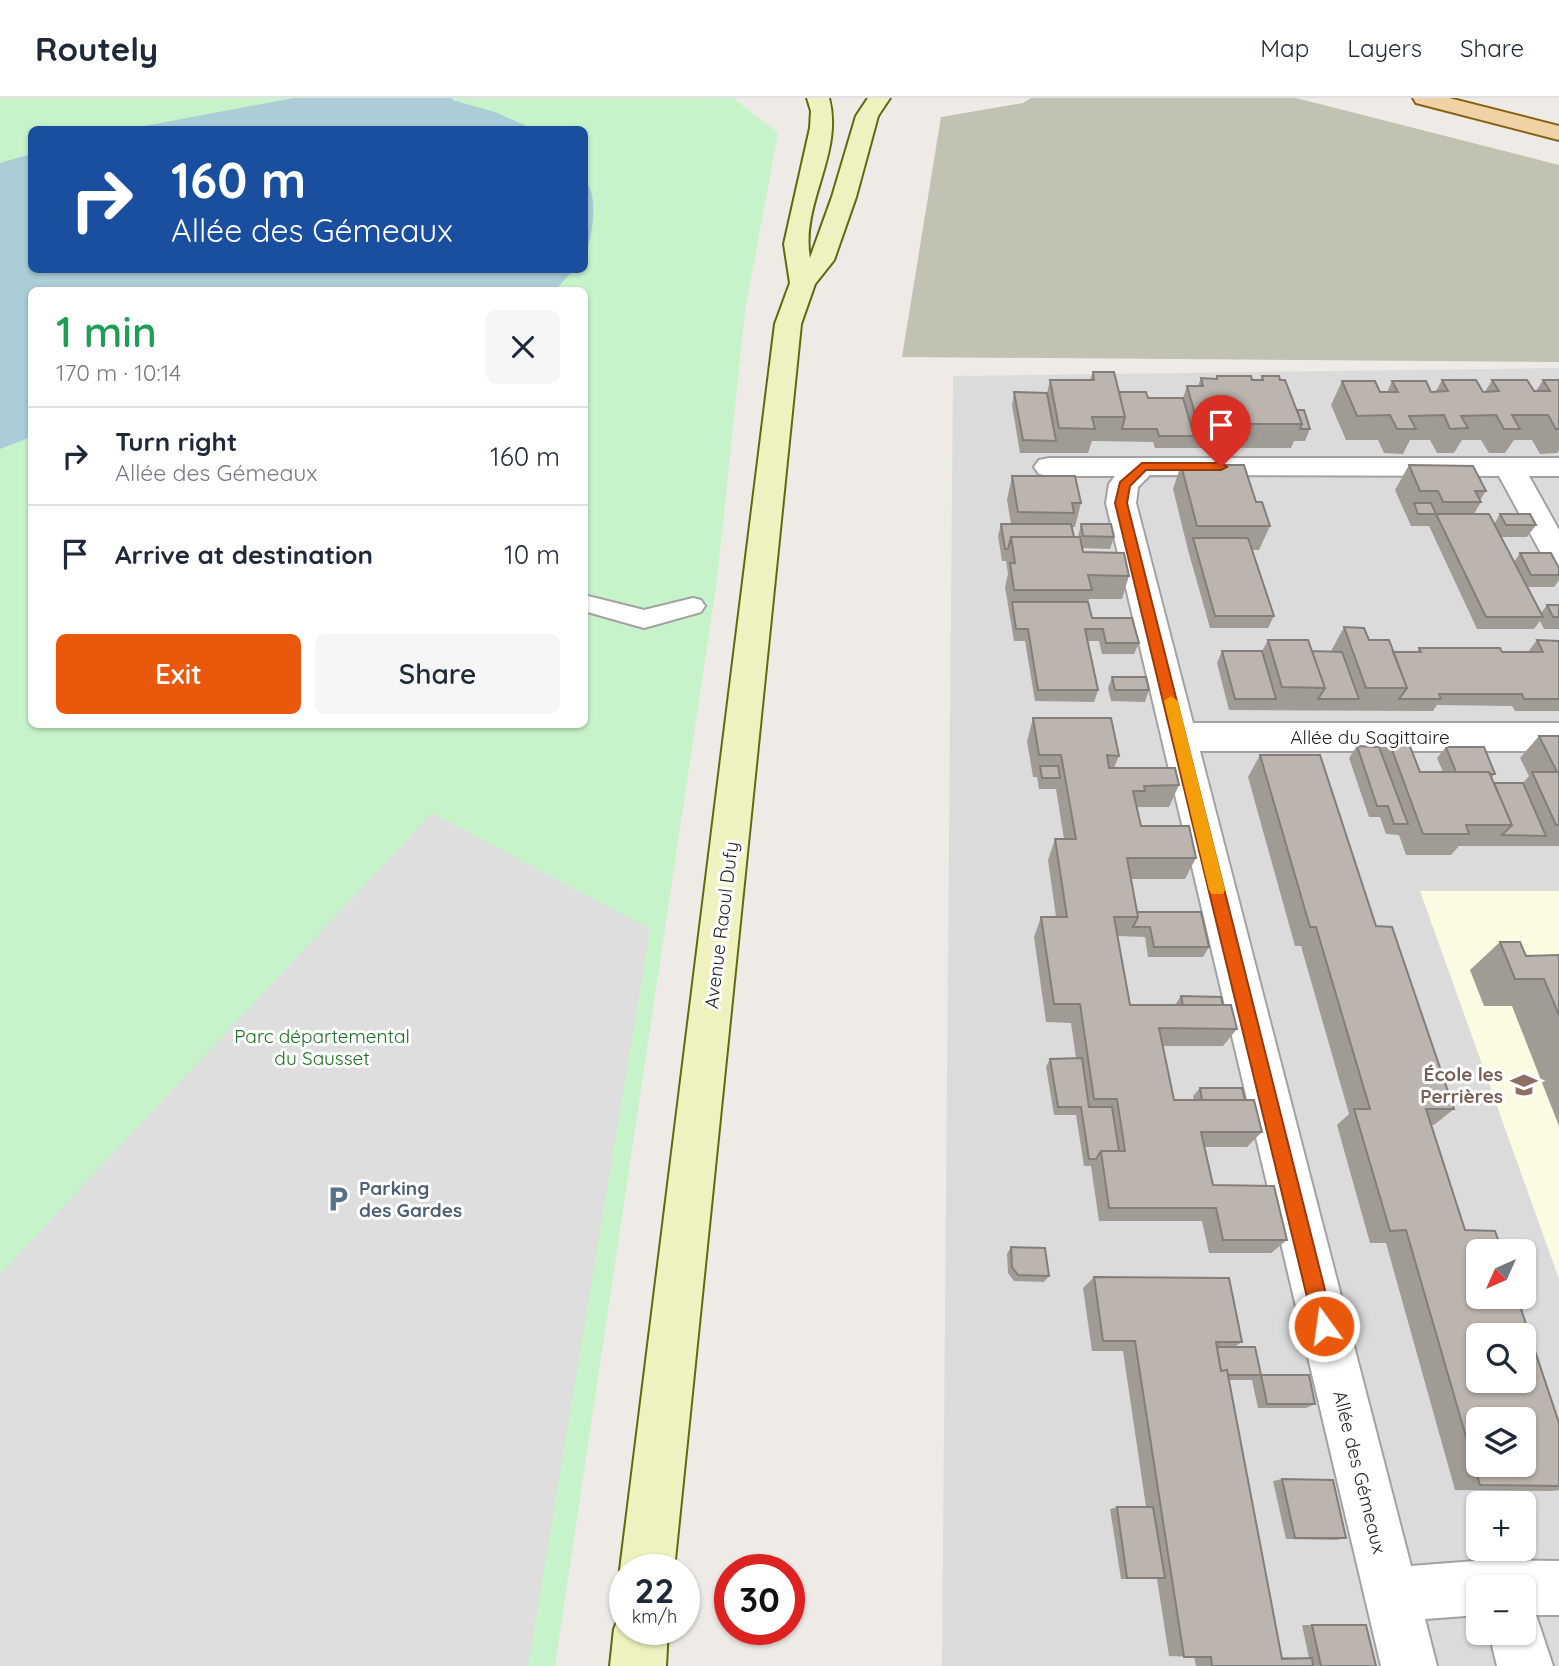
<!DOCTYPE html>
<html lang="en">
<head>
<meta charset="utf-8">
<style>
  body { margin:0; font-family:Quicksand,sans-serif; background:#f6f6f7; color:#1f2937; height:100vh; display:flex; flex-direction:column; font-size:26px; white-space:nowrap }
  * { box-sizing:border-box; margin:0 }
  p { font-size:23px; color:#747a83 }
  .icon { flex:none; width:38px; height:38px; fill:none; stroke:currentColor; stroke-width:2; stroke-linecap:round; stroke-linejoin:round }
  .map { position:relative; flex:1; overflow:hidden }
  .sheet { position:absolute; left:28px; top:189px; width:560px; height:441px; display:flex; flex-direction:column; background:#fff; border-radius:10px; box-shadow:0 2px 5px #0004 }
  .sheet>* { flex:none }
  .banner { position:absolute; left:28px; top:28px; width:560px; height:147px; border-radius:10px; box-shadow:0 2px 5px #0004; background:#1a4fa0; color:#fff; overflow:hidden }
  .needle { width:46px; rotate:225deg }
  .buttons { position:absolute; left:1466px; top:1141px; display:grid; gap:14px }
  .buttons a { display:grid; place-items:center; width:70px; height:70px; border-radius:10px; background:#fff; box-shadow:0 2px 5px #0004; font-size:35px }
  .speed { position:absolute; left:609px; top:1456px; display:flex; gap:14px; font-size:35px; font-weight:700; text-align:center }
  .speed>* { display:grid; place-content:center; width:91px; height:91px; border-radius:50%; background:#fff; box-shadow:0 2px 5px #0004; line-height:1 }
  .speed small { font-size:18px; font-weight:400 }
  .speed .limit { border:10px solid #d22; background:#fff; color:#111 }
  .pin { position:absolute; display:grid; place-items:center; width:60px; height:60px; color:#fff; margin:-72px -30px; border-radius:50% 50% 50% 0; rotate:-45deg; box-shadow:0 0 7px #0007 }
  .pin .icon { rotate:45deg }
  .me { position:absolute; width:77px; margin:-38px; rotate:346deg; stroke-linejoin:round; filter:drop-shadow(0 0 5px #0008) }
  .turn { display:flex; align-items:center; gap:24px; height:147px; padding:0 28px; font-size:32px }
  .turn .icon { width:91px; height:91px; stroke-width:2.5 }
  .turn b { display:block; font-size:49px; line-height:60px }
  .round { display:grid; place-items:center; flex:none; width:74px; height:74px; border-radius:10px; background:#f6f6f7 }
  .head { display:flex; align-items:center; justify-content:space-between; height:119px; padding:0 28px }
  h1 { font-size:42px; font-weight:600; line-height:52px; color:#1e9e55 }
  .button { display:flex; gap:14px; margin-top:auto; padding:14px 28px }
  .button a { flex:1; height:80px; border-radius:10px; background:#ea580c; color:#fff; font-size:28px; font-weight:600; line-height:80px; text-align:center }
  .button a+a { background:#f6f6f7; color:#1f2937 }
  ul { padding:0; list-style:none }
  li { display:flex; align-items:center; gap:21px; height:98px; padding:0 28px; border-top:2px solid #e0e1e3 }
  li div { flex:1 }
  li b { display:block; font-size:26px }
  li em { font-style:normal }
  header { display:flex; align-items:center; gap:42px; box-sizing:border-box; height:98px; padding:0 35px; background:#fff; border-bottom:2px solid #e0e1e3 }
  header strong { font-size:33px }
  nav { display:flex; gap:38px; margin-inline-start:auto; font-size:24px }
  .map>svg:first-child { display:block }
</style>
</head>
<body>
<header>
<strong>Routely</strong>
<nav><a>Map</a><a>Layers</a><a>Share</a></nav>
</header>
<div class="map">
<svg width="1559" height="1568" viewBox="0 0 1559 1568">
  <rect width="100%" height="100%" fill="#eeebe6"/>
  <path fill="#dcdbdb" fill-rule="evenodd" d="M1559,270V1568H942L953,278ZM1479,1153H1524V1199H1479ZM1479,1237H1524V1283H1479ZM1479,1321H1524V1367H1479ZM1479,1405H1524V1451H1479ZM1479,1489H1524V1535H1479Z"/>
  <path fill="#fbfbe1" d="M1420,793H1559V1181Z"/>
  <path fill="#c2c2b2" d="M1031,0H1296L1559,67V264L902,259L941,19L1023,5Z"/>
  <path fill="#c7f3cb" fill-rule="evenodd" d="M0,0H733L778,35L745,213L717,482L555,1568H0ZM32,32H584V172H32ZM32,192H584V626H32Z"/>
  <path fill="#dedede" d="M432,715L650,831L528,1568H0V1176Z"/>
  <path fill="#abcdd7" d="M294,0H453L452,2L495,14L533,31H128Z
    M31,56L32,172H574L555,192H32L31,339L0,351V65Z
    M585,81C600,102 592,136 585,160Z"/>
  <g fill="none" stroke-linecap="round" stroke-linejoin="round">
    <g stroke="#a2a2a2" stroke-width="4">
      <path id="lane" d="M584,497L644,512L693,500L701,502L705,508L701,514L644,530L584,513Z"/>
    </g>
    <g stroke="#a2a2a2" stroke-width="4">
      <path id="street" d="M1049,360H1559V378H1529L1559,432V471L1548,468L1499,378L1150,377L1138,389L1136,405L1193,625H1559V653H1200L1411,1468L1488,1462L1559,1463V1517H1536L1553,1568H1497L1489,1535H1524V1489H1479V1517L1425,1521L1437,1568H1381L1106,405L1109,386L1115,378H1049L1039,376L1034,369L1039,362Z"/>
    </g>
    <g stroke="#5f6911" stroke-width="4">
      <path id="secondary" d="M807,0H829C844,55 800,106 810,160L832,99L856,18L868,0H890L878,18L856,99L834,162L815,186L801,226L674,1472H625V1483L620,1472L775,226L790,185L784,146L810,30L811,13Z
        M625,1510V1531H668L666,1568H610L614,1531L622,1512Z"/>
    </g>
    <g stroke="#886111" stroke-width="4">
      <path id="primary" d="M1413,0H1449L1559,28V42L1416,5Z"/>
    </g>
    <use href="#lane" fill="#fff" fill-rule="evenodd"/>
    <use href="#street" fill="#fff" fill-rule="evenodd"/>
    <use href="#secondary" fill="#eff2bf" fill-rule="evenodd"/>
    <use href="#primary" fill="#f1d2a7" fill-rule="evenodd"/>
  </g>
  <path fill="#a19b96" d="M1093,274L1119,294L1148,300H1183L1187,288H1198L1201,280L1216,281L1217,278L1261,282L1262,278L1297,312L1310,331L1305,343H1294L1291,350H1155L1153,344L1092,343L1088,355H1020L1012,307L1014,294L1047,295L1050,282H1090Z
    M1442,282L1483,294H1485L1492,282L1534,293H1536L1543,282H1559V352L1557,355L1540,356L1532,342H1514L1505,355H1489L1481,342H1462L1454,355H1437L1430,342H1410L1403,356L1384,355L1378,342H1346L1331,307L1342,283L1380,294H1387L1392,283L1431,294L1436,293Z
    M1181,367L1256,404L1270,428L1259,452H1252L1274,518L1268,530H1210L1188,452L1173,391Z
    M1409,367L1486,393L1480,402L1481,404L1474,416L1494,426L1500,416L1536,427L1527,439H1501L1514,464L1520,455L1559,470V482L1554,489H1527L1541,515L1547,507H1559V531H1544L1540,523L1534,531H1477L1429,428H1411L1395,392Z
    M1012,378L1081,405L1075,429H1072L1074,439H1078L1081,426L1114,439L1110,451L1082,450L1083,454L1129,478L1122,501H1089L1088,504L1092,520L1139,545L1134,556H1102L1099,543H1088L1098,592L1094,604L1035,603L1025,543H1014L1005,489L1008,476L1006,463H1002L998,438L1001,426H1011L1007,402Z
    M1344,529L1393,554H1417L1419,550L1528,554L1537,542L1559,543V613H1515L1512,608L1437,607L1433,613L1229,612L1217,565L1222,553H1262L1268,542L1312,553H1331Z
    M1112,579L1149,592L1145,604L1111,603L1108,590Z
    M1033,620L1119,658L1114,670L1179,687L1169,709H1138L1137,712L1141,728L1196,760L1185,781H1131L1137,814L1209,849L1203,859H1148L1145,839L1118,838L1130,907H1175L1181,898L1223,907L1237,931L1223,948H1163L1174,1002H1194L1193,998L1200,990L1245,1002L1262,1034L1247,1049H1204L1213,1087L1287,1142L1271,1155H1209L1202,1123H1099L1091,1068H1084L1076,1017H1054L1046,969L1050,961L1076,960L1071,925L1046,924L1034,839L1041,819H1056L1048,762L1055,741H1064L1056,691H1039L1037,679H1033L1027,643Z
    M1387,638L1420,674H1443L1437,660L1446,649L1495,676L1491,680L1494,685H1523L1529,678L1520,660L1539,638H1559V748H1459L1451,757H1406L1399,737L1386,736L1380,719H1369L1349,660L1357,648L1379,649Z
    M1260,657L1376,828L1454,1011L1434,1027H1431L1465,1132L1559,1325V1392L1551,1393L1455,1392L1386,1145H1370L1337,1027L1349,1016L1301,848H1295L1248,679Z
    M1500,844L1526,858L1559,857V1028L1512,908H1484L1470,872Z
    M1011,1149L1049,1178L1044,1184L1014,1183L1008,1175L1007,1156Z
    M1094,1179L1242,1244L1234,1249L1261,1277L1315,1306L1306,1310H1258L1252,1282H1228L1282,1559L1309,1560L1302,1527H1366L1376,1568H1196L1194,1559L1169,1558L1157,1481H1121L1110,1411L1117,1409H1146L1123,1253H1092L1083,1190Z
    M1282,1381L1346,1440L1336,1442L1286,1441L1273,1383Z"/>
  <path fill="#bbb4af" stroke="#837e7a" stroke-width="2" fill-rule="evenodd" d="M1093,274H1114L1125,319H1092L1095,331L1059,330L1050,282H1094Z
    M1217,278H1251L1252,282H1263L1262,278H1279L1280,282H1285L1302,326H1198L1187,288H1203L1201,280L1217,281Z
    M1442,282H1476L1483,294L1499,293L1492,282H1527L1534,293H1550L1543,282H1559V331H1556L1548,317H1512L1520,331H1504L1496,317L1461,318L1468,330L1450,331L1444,317L1409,318L1416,331H1397L1390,317L1357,318L1342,283H1375L1380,294H1398L1392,283H1426L1431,294L1448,293Z
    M1014,294L1047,295L1056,343L1023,342Z
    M1119,294H1146L1148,300H1183L1194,338H1159L1157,331H1122L1125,319Z
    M1297,312H1304L1310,331H1300L1302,326Z
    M1181,367H1244L1256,404H1262L1270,428H1197Z
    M1409,367L1473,368L1486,393H1475L1481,404H1443L1438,393H1420Z
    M1012,378H1075L1081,405H1072L1074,415L1018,414Z
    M1414,405H1431L1436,416H1418Z
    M1436,416H1489L1543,519H1486Z
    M1500,416H1530L1536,427H1506Z
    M1001,426H1071L1074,439H1011L1008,451H1005Z
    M1081,426H1111L1114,439L1083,438Z
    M1011,439H1080L1083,454L1124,455L1129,478L1088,477L1092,492H1014L1010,465H1015Z
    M1193,440H1248L1274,518H1215Z
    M1520,455H1551L1559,470V477H1531Z
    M1012,504H1088L1092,520H1132L1139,545H1106L1103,531H1085L1098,592H1038L1028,531H1016Z
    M1547,507H1559V519H1553Z
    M1344,529L1364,530L1369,542H1389L1407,590H1366Z
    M1268,542H1308L1325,590L1282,589Z
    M1537,542L1559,543V601H1524L1522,596H1439L1441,601H1399L1407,590L1393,554H1421L1419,550H1500L1502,554H1543Z
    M1222,553H1262L1276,601H1235Z
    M1312,553L1342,554L1359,601H1318L1325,590Z
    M1112,579H1146L1149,592H1115Z
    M1033,620H1111L1119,658L1107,657L1109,670H1175L1179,687L1144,688L1145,693H1133L1141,728H1189L1196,760H1127L1138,819H1114L1130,907H1231L1237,931L1159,930L1174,1002H1254L1262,1034H1201L1213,1087L1274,1088L1287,1142H1223L1216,1110H1109L1101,1053H1125L1117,1001H1094L1080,906H1054L1041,819H1067L1055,741H1076L1061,657H1039Z
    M1387,638H1406L1420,674H1489L1512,727H1466L1469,736H1423Z
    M1539,638H1559V727H1556L1532,674H1557Z
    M1357,648L1379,649L1408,726H1394L1388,708H1377Z
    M1446,649H1484L1495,676H1490L1489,674H1456Z
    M1260,657H1320L1376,828L1392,829L1454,1011H1426L1465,1132L1495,1133L1502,1153H1479V1199H1517L1559,1325V1388L1480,1387L1406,1132L1390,1133L1354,1011H1370L1316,829H1310ZM1479,1237H1524V1283H1479ZM1479,1321H1524V1367H1479Z
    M1040,668H1058L1060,680H1042Z
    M1494,685H1523L1546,738L1502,737L1512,727Z
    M1137,814H1201L1209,849H1154L1150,829H1133L1138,819Z
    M1500,844H1520L1526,858L1559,857V917L1544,881H1515Z
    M1181,898L1221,899L1223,907H1183Z
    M1082,960L1089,1009H1112L1119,1053H1101L1096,1061H1089L1081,1009H1058L1050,961Z
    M1200,990H1242L1245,1002H1202Z
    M1011,1149L1045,1150L1049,1178L1018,1177L1012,1169Z
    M1094,1179L1229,1180L1242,1244H1216L1221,1273L1227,1272L1282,1561L1312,1560L1313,1568H1212L1211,1559H1184L1135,1243H1103Z
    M1217,1249H1255L1261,1277H1309L1315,1306H1267L1261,1277H1228L1227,1272L1221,1273Z
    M1282,1381L1333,1382L1346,1440H1295Z
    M1117,1409H1153L1165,1480H1127Z
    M1312,1527H1366L1376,1568H1321Z"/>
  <path fill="#ea580c" stroke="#983908" stroke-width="2" d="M1142,365H1221L1227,369L1221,372H1146L1130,388L1127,405L1334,1228L1331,1235L1324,1238L1317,1235L1314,1228L1115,405L1120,384Z"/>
  <path fill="#f59e0b" d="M1171,598L1178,603L1225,792L1223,796H1212L1209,792L1164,603Z"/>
  <defs>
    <g id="school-bare" transform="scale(2.1)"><path d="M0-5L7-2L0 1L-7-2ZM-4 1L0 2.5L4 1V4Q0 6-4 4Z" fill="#8d6e63" stroke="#fff" stroke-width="2.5" paint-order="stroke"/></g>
    <g id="parking-bare" transform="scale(2.1)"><path d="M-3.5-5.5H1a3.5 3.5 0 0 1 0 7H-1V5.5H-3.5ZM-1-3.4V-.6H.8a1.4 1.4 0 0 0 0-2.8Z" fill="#5c6f8a" stroke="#fff" stroke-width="2.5" paint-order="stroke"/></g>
  </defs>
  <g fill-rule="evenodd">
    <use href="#school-bare" x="1524" y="987"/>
    <use href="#parking-bare" x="338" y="1101"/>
  </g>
  <g text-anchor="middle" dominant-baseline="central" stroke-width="6" stroke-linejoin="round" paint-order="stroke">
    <g font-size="19" fill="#1e1e1e" stroke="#fff">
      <text x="1370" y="639">Allée du Sagittaire</text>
      <text transform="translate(721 827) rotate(-83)">Avenue Raoul Dufy</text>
      <text transform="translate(1360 1374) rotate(76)">Allée des Gémeaux</text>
    </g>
    <g font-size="19" fill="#187120" stroke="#fff">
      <text x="322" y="938">Parc départemental<tspan x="322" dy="22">du Sausset</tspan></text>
    </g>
    <g font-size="19" font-weight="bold" fill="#785e54" stroke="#fff" text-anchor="end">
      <text x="1503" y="976">École les<tspan x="1503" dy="22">Perrières</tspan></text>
    </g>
    <g font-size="19" font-weight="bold" fill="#4e5e75" stroke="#fff" text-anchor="start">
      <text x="359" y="1090">Parking<tspan x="359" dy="22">des Gardes</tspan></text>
    </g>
  </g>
</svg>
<div class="buttons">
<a><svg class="needle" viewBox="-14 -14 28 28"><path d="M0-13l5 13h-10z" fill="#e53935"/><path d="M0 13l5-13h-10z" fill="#747a83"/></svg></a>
<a><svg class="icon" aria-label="search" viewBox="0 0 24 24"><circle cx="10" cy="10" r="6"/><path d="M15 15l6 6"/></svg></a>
<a><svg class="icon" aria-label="layers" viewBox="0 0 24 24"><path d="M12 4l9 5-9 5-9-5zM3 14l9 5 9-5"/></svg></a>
<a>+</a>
<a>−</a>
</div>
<div class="speed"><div>22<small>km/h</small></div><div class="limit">30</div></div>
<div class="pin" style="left:1221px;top:369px;background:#d93025"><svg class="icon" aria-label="arrive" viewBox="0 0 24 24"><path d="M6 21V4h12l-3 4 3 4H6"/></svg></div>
<svg class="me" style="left:1324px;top:1228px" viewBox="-20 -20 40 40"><circle r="17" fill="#ea580c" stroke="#fff" stroke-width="3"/><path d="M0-11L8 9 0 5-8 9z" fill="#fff"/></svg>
<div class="banner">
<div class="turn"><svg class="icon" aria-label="right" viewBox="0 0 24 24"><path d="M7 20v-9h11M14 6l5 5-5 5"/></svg><div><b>160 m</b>Allée des Gémeaux</div></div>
</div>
<section class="sheet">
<div class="head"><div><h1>1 min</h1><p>170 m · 10:14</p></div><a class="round"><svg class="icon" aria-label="close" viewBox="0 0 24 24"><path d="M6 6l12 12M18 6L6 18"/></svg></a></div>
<ul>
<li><svg class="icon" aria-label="right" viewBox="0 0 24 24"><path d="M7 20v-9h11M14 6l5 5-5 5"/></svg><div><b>Turn right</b><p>Allée des Gémeaux</p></div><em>160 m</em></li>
<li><svg class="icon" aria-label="arrive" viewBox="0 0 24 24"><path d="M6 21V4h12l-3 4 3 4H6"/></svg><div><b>Arrive at destination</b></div><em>10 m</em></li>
</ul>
<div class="button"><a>Exit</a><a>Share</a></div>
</section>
</div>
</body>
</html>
